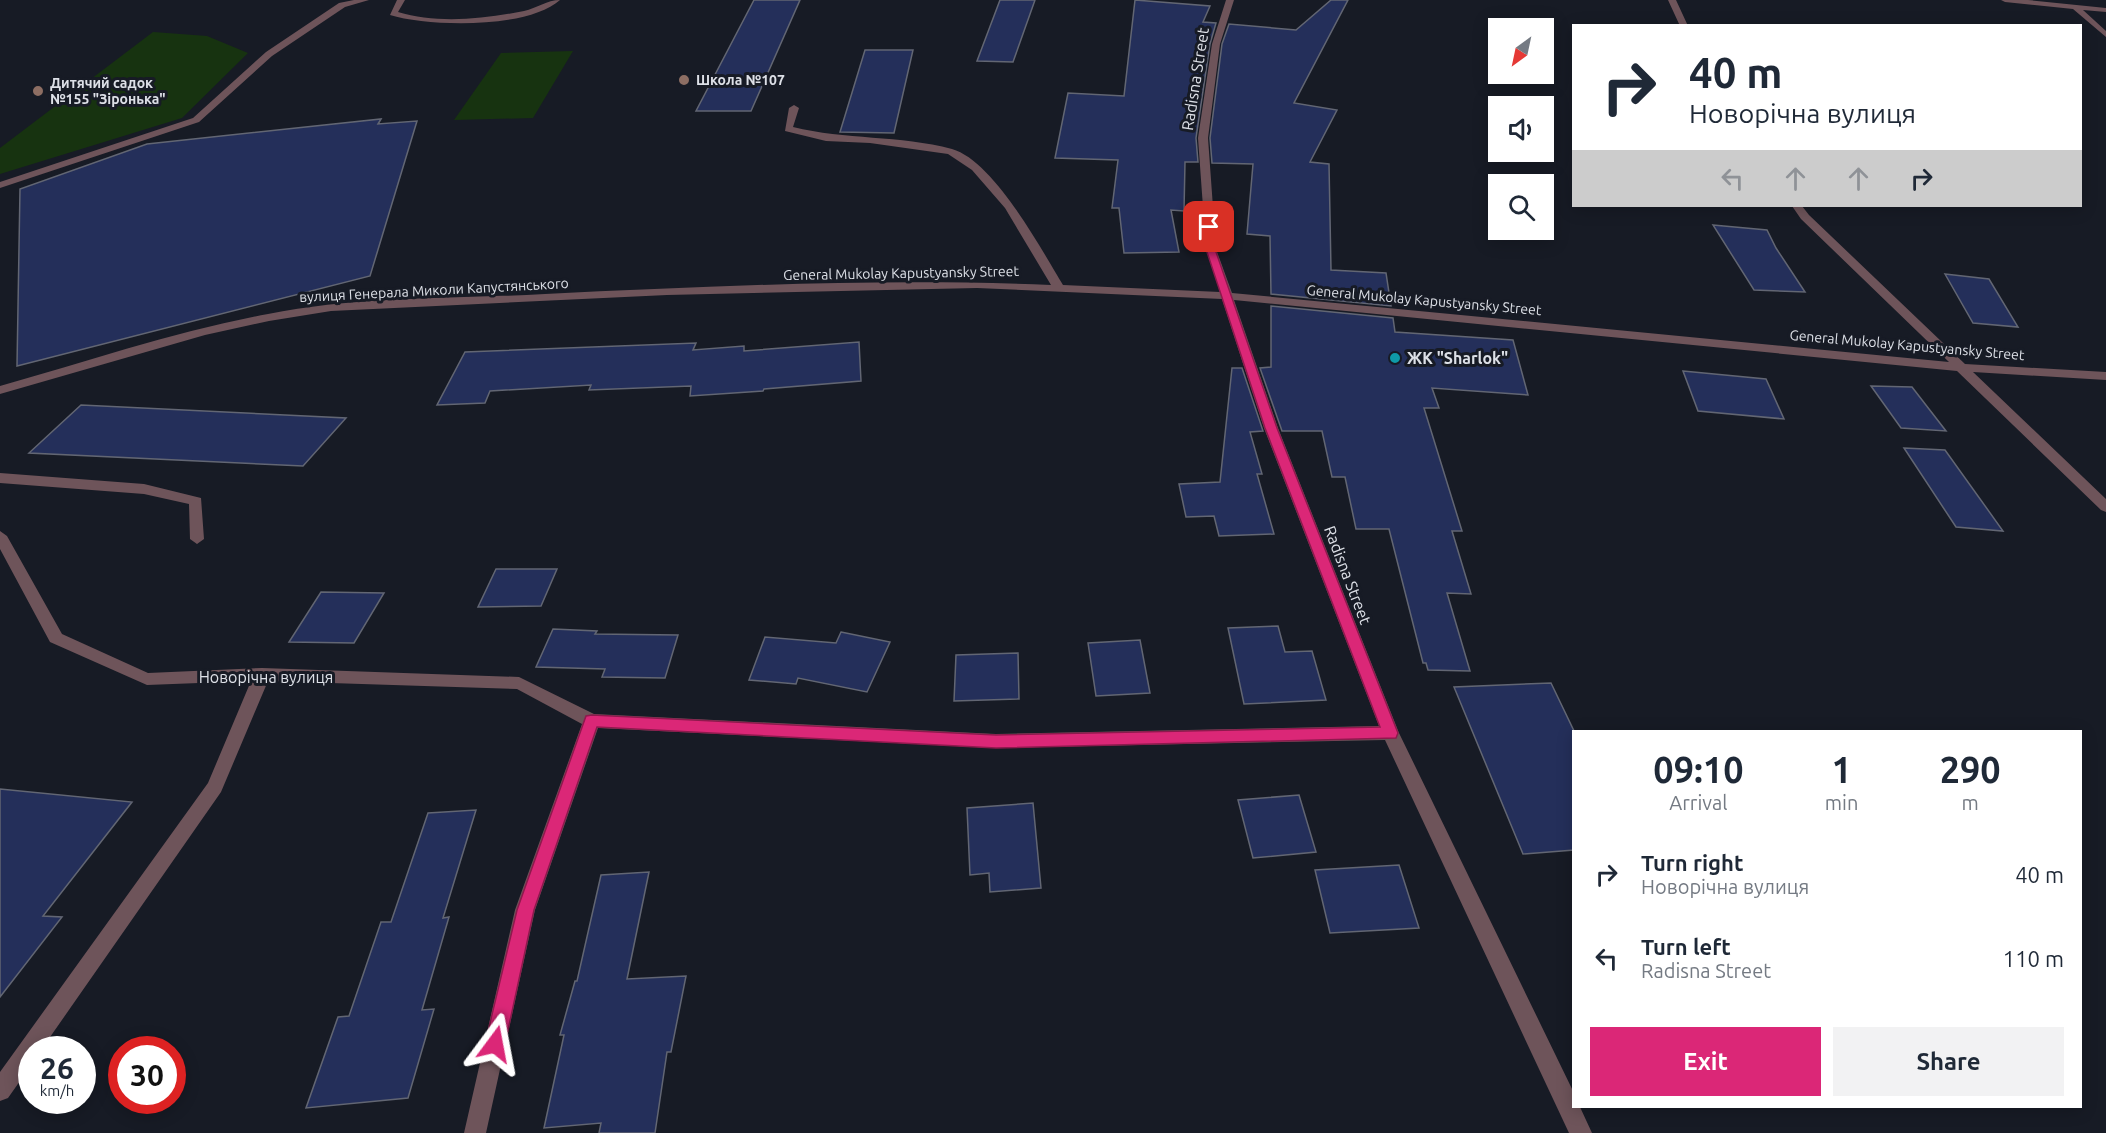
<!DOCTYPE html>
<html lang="en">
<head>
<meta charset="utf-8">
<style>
  body { margin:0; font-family:Ubuntu,sans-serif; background:#f2f2f3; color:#1f2937; height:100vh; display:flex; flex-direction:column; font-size:22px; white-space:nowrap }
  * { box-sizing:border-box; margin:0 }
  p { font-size:20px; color:#747a83 }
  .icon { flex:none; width:33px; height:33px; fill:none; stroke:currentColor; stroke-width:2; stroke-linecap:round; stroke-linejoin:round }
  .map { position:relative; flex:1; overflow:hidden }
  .drawer { position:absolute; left:1572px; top:730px; width:510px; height:378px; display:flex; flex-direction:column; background:#fff; border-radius:0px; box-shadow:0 3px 15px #0003 }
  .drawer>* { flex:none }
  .banner { position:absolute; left:1572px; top:24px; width:510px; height:183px; border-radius:0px; box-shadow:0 3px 15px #0003; background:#fff; color:#1f2937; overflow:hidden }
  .needle { width:39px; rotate:213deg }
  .controls { position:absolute; left:1488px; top:18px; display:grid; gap:12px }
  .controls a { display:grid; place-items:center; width:66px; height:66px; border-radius:0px; background:#fff; box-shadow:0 3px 15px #0003; font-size:30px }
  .speed { position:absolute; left:18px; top:1036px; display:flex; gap:12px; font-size:30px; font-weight:700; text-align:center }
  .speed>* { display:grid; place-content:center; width:78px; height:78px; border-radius:50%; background:#fff; box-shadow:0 3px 15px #0003; line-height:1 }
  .speed small { font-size:15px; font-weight:400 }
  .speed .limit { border:9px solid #d22; background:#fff; color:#111 }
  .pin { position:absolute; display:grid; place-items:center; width:51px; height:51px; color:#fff; margin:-26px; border-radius:12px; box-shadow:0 3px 9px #0006 }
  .me { position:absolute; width:66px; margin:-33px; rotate:13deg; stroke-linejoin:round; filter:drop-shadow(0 0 4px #0008) }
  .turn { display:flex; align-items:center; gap:21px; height:126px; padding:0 18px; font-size:27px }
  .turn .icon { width:78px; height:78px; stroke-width:2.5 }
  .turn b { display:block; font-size:42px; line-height:51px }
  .lanes { display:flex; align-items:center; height:57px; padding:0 18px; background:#0003; justify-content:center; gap:30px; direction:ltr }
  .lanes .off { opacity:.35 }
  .eta { display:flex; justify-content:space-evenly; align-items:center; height:102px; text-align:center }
  .eta b { font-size:36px; font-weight:700; line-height:42px }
  .cta { display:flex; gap:12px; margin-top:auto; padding:12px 18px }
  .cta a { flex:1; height:69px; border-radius:0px; background:#db2777; color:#fff; font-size:24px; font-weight:700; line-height:69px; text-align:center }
  .cta a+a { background:#f2f2f3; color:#1f2937 }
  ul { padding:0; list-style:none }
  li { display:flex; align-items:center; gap:18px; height:84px; padding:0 18px }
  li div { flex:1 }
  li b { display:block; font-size:22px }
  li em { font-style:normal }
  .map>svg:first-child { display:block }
</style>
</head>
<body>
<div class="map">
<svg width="2106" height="1133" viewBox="0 0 2106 1133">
  <rect width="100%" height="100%" fill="#171b25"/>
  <path fill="#173310" d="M153,32L207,36L248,53L182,118L0,174V148Z
    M573,51L533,118L454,120L501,53Z"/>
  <path fill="#242f5a" stroke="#626673" stroke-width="1.5" d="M754,0H800L751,111H696Z
    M1000,0H1035L1013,62L977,61Z
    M1135,0L1210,6L1203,22L1216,23L1210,44L1196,138L1198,162H1185L1184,211L1171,210L1179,252L1124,253L1119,208H1112L1118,160L1055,158L1068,93L1124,96Z
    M1331,0H1348L1294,103L1337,110L1310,162L1329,164L1331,270L1386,273L1391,306L1271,294L1270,236L1247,234L1253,164L1212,163L1210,138L1222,44L1229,24L1296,30Z
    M865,50H913L894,133L840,132Z
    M381,119L378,124L417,121L370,276L17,366L20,189L147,144Z
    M1713,225L1767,230L1776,248L1805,292L1754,290Z
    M1945,274L1989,279L2018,327L1973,323Z
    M1271,306L1393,318L1395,332L1513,340L1528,395L1432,388L1439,408H1424L1462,531H1452L1471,594L1447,593L1470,671L1428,670L1426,663H1423L1389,529H1356L1345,477H1332L1322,431H1282L1260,368L1271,367Z
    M859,342L861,381L764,389L763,391L690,396L691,386L589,390L591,385L490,391L485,403L437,405L465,352L696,343L693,350L744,346V351Z
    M1232,368H1242L1263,431L1250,432L1262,474H1257L1274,534L1219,536L1214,516L1186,517L1179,484L1220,482Z
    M1683,371L1766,379L1784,419L1698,411Z
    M1871,386L1912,387L1946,431L1901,428Z
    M81,405L346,418L303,466L29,453Z
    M1904,448L1945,450L2003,531L1956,527Z
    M496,569H557L541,606L478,607Z
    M321,592L384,593L354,643L289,642Z
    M1278,626L1285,652L1312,651L1326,700L1244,704L1228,628Z
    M553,629L597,631L595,634L678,635L665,678L602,677L605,669L536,667Z
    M841,632L890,642L867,692L798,678L796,684L749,680L765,637L836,643Z
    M1140,640L1150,693L1096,696L1088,643Z
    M1018,653L1019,699L954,701L956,655Z
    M1551,683L1574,731V850L1523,854L1454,687Z
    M0,789L132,802L43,916L62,917L0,997Z
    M1299,795L1316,852L1253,858L1238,800Z
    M1033,803L1041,888L990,892L989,873L970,875L967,808Z
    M476,810L443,918L449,917L422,1010L434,1009L408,1098L306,1108L338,1017L349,1016L381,922H391L428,813Z
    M1399,865L1419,928L1330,933L1315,870Z
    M649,872L627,979L686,976L671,1052H667L655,1133H599L601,1123L544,1128L564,1035H560L575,981H577L601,875Z"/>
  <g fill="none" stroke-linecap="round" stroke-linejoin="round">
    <path fill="#6e545a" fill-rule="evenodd" d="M354,0H369L345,7L272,56L199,122L0,188V182L193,118L266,52L339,3Z
      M397,0H405L398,12C437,24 484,19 524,11C537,8 547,0 560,0C528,29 429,27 390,15Z
      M1226,0H1234L1220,44L1208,138L1216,249L1232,293L1949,362L1801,219L1792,206H1802L1809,215L1965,364L2106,372V380L1973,372L2106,499V512L2101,510L1957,371L1234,300L1278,428L1399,733L1574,1093V1107H1580L1592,1133H1569L1385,740L996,748L598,728L535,910L486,1133H464L515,910L582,724L517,689L268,681L221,792L41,1050H32V1064L8,1098L0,1101V1072L208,783L251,681L147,685L50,642L0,549V531L7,536L62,634L148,673L262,668L519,677L594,714L996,734L1379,726L1264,428L1222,299L977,288L667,295L331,311L269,321L205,335L0,394V386C89,361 177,331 268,314C358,296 453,299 545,294C712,286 884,278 1051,285L1005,208L972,170L948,154L870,143L826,141L785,131L789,108L794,105L799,108L793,127C845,140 900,135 952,149C994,161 1041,249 1063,285L1220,292L1206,249L1198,138L1212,44Z
      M1668,0H1676L1688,26H1680Z
      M2001,0H2028L2106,8V12L2083,10L2106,31V37L2073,9L2005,2Z
      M0,473L144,484L201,498L204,539L197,544L190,539L189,504L144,494L0,483Z"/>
  </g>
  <path fill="#db2777" stroke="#8e194d" stroke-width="1.5" d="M1209,224L1214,227L1215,249L1277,428L1398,733L1396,738L996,748L597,727L534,910L505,1044L502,1051L495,1053L488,1051L485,1044L517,910L586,716L592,715L996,735L1380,727L1265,428L1206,249L1204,227Z"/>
  <g fill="#8d6e63" stroke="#171b25" stroke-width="2">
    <circle cx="684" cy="80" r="6"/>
    <circle cx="38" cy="91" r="6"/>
  </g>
  <circle fill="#0f9aa8" stroke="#171b25" stroke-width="2" cx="1395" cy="358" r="6"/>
  <g text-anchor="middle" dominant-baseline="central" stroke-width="6" stroke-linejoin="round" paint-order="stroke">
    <g font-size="14" font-weight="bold" fill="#dde0e7" stroke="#171b25" text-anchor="start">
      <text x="696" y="80">Школа №107</text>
      <text x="50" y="83">Дитячий садок<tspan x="50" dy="16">№155 "Зіронька"</tspan></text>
    </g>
    <g font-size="14" fill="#dde0e7" stroke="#171b25">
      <text transform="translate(901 273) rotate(-1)">General Mukolay Kapustyansky Street</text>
      <text transform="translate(434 290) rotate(-3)">вулиця Генерала Миколи Капустянського</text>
      <text transform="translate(1424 300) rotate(5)">General Mukolay Kapustyansky Street</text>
      <text transform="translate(1907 345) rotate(5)">General Mukolay Kapustyansky Street</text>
    </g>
    <g font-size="16" fill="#dde0e7" stroke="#171b25">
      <text transform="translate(1195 79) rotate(-81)">Radisna Street</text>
      <text transform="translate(1348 575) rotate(69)">Radisna Street</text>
      <text x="266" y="677">Новорічна вулиця</text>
    </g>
    <g font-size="16" font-weight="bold" fill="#dde0e7" stroke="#171b25" text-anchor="start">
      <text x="1407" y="358">ЖК "Sharlok"</text>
    </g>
  </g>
</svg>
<div class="controls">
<a><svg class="needle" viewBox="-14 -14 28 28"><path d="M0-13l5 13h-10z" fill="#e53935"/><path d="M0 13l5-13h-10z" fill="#747a83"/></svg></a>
<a><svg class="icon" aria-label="sound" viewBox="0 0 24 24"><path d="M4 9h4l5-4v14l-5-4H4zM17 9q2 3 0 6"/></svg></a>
<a><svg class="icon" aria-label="search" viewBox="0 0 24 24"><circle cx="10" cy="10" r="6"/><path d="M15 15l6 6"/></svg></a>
</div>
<div class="speed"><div>26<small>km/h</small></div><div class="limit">30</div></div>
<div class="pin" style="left:1209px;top:227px;background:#d93025"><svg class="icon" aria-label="arrive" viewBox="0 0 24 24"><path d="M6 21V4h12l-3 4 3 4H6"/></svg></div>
<svg class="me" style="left:495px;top:1044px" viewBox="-20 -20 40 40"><path d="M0-17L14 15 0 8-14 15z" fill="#db2777" stroke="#fff" stroke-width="4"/></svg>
<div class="banner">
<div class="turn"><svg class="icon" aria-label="right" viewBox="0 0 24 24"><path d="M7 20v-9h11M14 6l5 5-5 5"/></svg><div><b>40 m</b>Новорічна вулиця</div></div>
<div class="lanes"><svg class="icon off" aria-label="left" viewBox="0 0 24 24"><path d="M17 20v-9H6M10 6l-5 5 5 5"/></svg><svg class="icon off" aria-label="ahead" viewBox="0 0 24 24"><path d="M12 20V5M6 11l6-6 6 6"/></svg><svg class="icon off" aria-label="ahead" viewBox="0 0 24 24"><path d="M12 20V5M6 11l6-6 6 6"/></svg><svg class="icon" aria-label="right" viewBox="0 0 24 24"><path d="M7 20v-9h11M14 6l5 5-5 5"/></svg></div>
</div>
<section class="drawer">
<div class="eta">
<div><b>09:10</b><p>Arrival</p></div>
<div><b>1</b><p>min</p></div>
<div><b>290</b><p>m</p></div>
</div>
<ul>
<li><svg class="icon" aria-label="right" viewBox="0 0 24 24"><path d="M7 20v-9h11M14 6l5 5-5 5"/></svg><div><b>Turn right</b><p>Новорічна вулиця</p></div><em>40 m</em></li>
<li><svg class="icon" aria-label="left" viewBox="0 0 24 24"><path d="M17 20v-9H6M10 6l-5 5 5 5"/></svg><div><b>Turn left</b><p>Radisna Street</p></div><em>110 m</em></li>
</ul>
<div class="cta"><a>Exit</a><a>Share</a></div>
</section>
</div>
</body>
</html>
